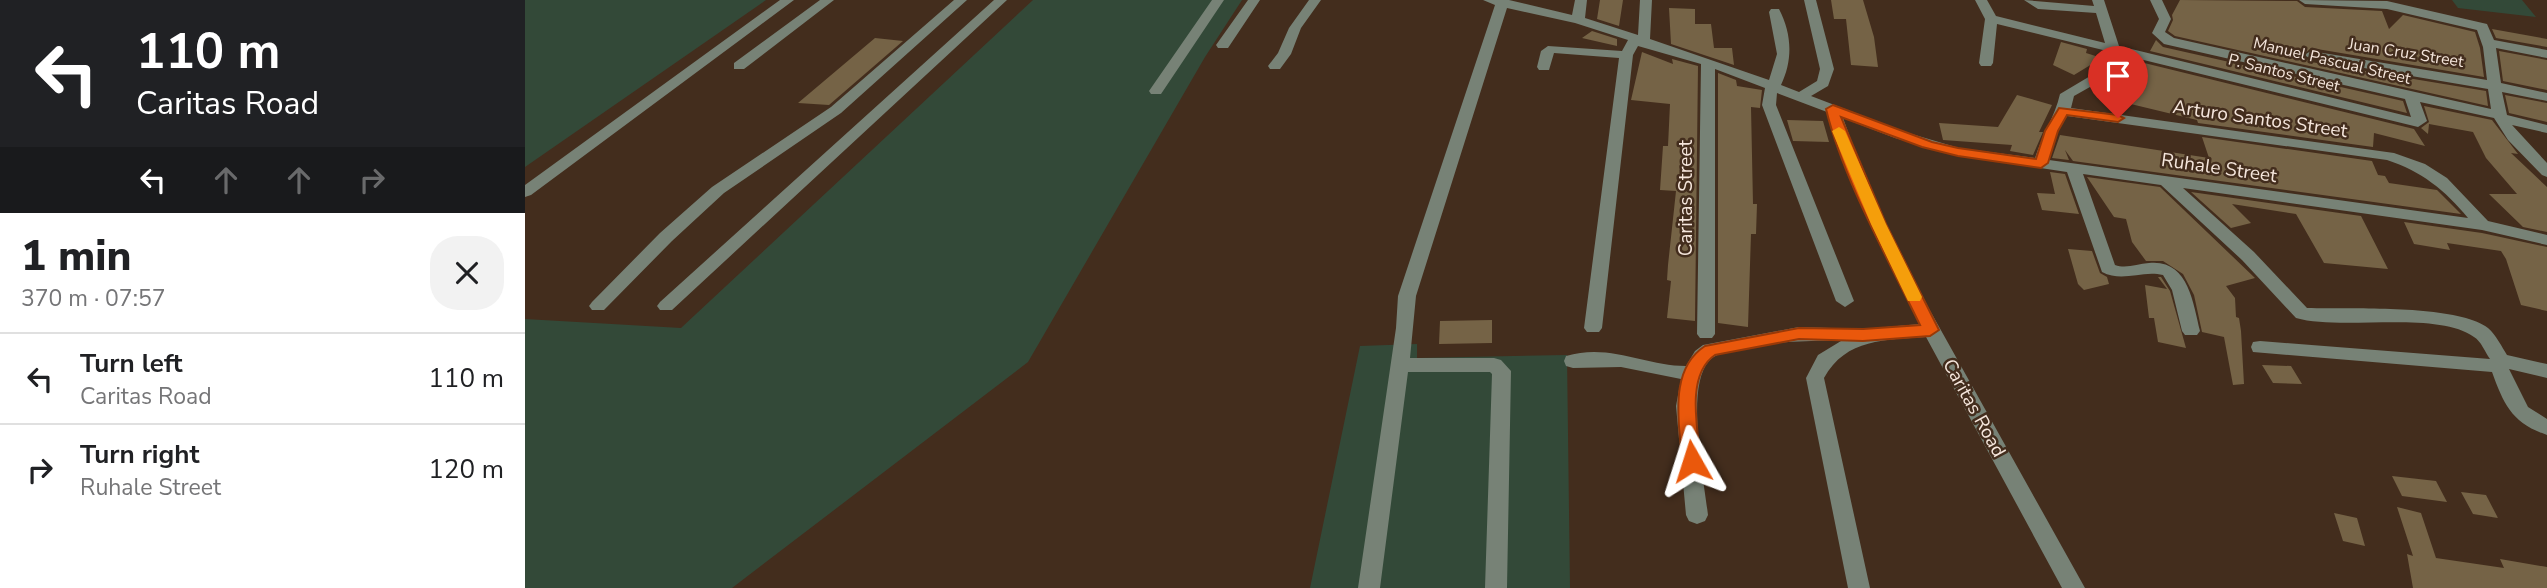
<!DOCTYPE html>
<html lang="en">
<head>
<meta charset="utf-8">
<style>
  body { margin:0; font-family:"Nunito Sans",sans-serif; background:#f2f2f2; color:#202124; height:100vh; display:flex; flex-direction:column; font-size:26px; white-space:nowrap }
  * { box-sizing:border-box; margin:0 }
  p { font-size:23px; color:#757577 }
  .icon { flex:none; width:38px; height:38px; fill:none; stroke:currentColor; stroke-width:2; stroke-linecap:round; stroke-linejoin:round }
  .map { position:relative; flex:1; overflow:hidden }
  .panel { display:flex; flex-direction:column; background:#fff; width:525px }
  .panel>* { flex:none }
  .guide { background:#202124; color:#fff; overflow:hidden }
  .pin { position:absolute; display:grid; place-items:center; width:60px; height:60px; color:#fff; margin:-72px -30px; border-radius:50% 50% 50% 0; rotate:-45deg; box-shadow:0 0 7px #0007 }
  .pin .icon { rotate:45deg }
  .me { position:absolute; width:77px; margin:-38px; rotate:354deg; stroke-linejoin:round; filter:drop-shadow(0 0 5px #0008) }
  .turn { display:flex; align-items:center; gap:24px; height:147px; padding:0 21px; font-size:32px }
  .turn .icon { width:91px; height:91px; stroke-width:2.5 }
  .turn b { display:block; font-size:49px; line-height:60px }
  .lanes { display:flex; align-items:center; height:66px; padding:0 21px; background:#0003; justify-content:center; gap:35px; direction:ltr }
  .lanes .off { opacity:.35 }
  .round { display:grid; place-items:center; flex:none; width:74px; height:74px; border-radius:28px; background:#f2f2f2 }
  .headline { display:flex; align-items:center; justify-content:space-between; height:119px; padding:0 21px }
  h1 { font-size:42px; font-weight:800; line-height:52px }
  ul { padding:0; list-style:none }
  li { display:flex; align-items:center; gap:21px; height:91px; padding:0 21px; border-top:2px solid #e0e0e0 }
  li div { flex:1 }
  li b { display:block; font-size:26px }
  li em { font-style:normal }
  main { display:flex; flex:1; min-height:0 }
  .map>svg:first-child { display:block }
</style>
</head>
<body>
<main>
<section class="panel">
<div class="guide">
<div class="turn"><svg class="icon" aria-label="left" viewBox="0 0 24 24"><path d="M17 20v-9H6M10 6l-5 5 5 5"/></svg><div><b>110 m</b>Caritas Road</div></div>
<div class="lanes"><svg class="icon" aria-label="left" viewBox="0 0 24 24"><path d="M17 20v-9H6M10 6l-5 5 5 5"/></svg><svg class="icon off" aria-label="ahead" viewBox="0 0 24 24"><path d="M12 20V5M6 11l6-6 6 6"/></svg><svg class="icon off" aria-label="ahead" viewBox="0 0 24 24"><path d="M12 20V5M6 11l6-6 6 6"/></svg><svg class="icon off" aria-label="right" viewBox="0 0 24 24"><path d="M7 20v-9h11M14 6l5 5-5 5"/></svg></div>
</div>
<div class="headline"><div><h1>1 min</h1><p>370 m · 07:57</p></div><a class="round"><svg class="icon" aria-label="close" viewBox="0 0 24 24"><path d="M6 6l12 12M18 6L6 18"/></svg></a></div>
<ul>
<li><svg class="icon" aria-label="left" viewBox="0 0 24 24"><path d="M17 20v-9H6M10 6l-5 5 5 5"/></svg><div><b>Turn left</b><p>Caritas Road</p></div><em>110 m</em></li>
<li><svg class="icon" aria-label="right" viewBox="0 0 24 24"><path d="M7 20v-9h11M14 6l5 5-5 5"/></svg><div><b>Turn right</b><p>Ruhale Street</p></div><em>120 m</em></li>
</ul>
</section>
<div class="map">
<svg width="2022" height="588" viewBox="0 0 2022 588">
  <rect width="100%" height="100%" fill="#432d1d"/>
  <path fill="#334938" d="M0,0H241L0,167Z
    M508,0H717L680,57L503,362L207,588H0V319L156,328Z
    M1927,0H1997L2011,17L1933,8Z
    M892,344V358L1042,355L1045,588H785L835,346Z"/>
  <path fill="#756346" d="M1075,0H1098L1094,26L1072,19Z
    M1306,0H1338L1349,37L1353,67L1326,65L1321,19H1309Z
    M1655,0L1772,1L1780,7L1857,11L1864,29L1878,15L1950,32L1955,48L1959,77L1786,48L1777,56L1786,62L1961,91L1963,106L1650,36L1643,31L1648,20L1647,15Z
    M1144,8L1170,9V24H1186L1189,48H1207L1209,65L1146,44Z
    M1967,29L2022,39V47L1971,38Z
    M1067,31L1092,39V46L1057,38Z
    M350,38L378,41L304,105L273,103Z
    M1631,40L1638,47L1878,101L1882,113L1625,51Z
    M1536,42L1562,49L1561,53L1577,58L1549,75L1528,65Z
    M1974,51L2022,60V90L1978,81Z
    M1117,52L1148,64L1147,59L1173,66L1170,321L1142,318L1146,281L1142,280L1143,265L1151,191L1135,190L1138,146H1143L1145,104L1106,100Z
    M1603,59L1889,129L1900,146L1849,133L1848,147L1673,123L1672,120L1585,99L1597,61L1602,62Z
    M1193,73L1211,80L1212,86L1237,90L1235,108L1226,107L1228,204H1232L1231,234H1226L1223,327L1193,323Z
    M1492,95L1527,105L1514,132H1518L1508,155L1485,151L1487,145L1418,140L1414,123L1473,127Z
    M1980,95L2022,103V122L1984,113Z
    M1899,106L1967,120L1993,154L1986,153L2022,187V232L1998,227L1964,194H1992L1961,158L1948,132L1904,124L1903,134L1896,128L1904,122Z
    M1262,120L1298,121L1304,142L1268,141Z
    M1535,135L1684,158L1677,137L1847,161L1853,175L1860,176L1864,183L1912,190L1936,214L1548,161L1540,150L1544,160L1527,158Z
    M1525,172L1540,174L1554,214L1517,210L1512,193L1530,194Z
    M1562,177L1635,187L1730,278L1701,286L1710,298L1711,317L1714,318L1716,331L1719,384L1708,385L1699,337L1677,332L1669,295L1658,274L1638,261H1621L1607,242L1601,219L1589,217Z
    M1666,192L1836,216L1863,269L1799,263L1771,214L1707,204L1726,223L1706,228Z
    M1879,222L1957,233L2022,247V311L1996,305L1981,259L1976,251L1922,243L1925,250L1889,244Z
    M1543,249L1567,251L1575,273L1582,277L1584,284L1559,290L1553,284Z
    M1633,277H1636L1645,291L1661,348L1633,342L1629,318H1624L1620,285L1642,289Z
    M967,320V343L914,344L915,321Z
    M1737,365L1766,366L1777,384L1748,383Z
    M1867,476L1911,481L1922,502L1877,496Z
    M1936,492L1961,495L1973,518L1948,514Z
    M1872,507L1896,513L1911,558L1979,568L1975,559L2022,567V588H1888L1882,554L1888,556Z
    M1809,513L1832,518L1840,546L1818,541Z"/>
  <g fill="none" stroke-linecap="round" stroke-linejoin="round">
    <path fill="#778276" fill-rule="evenodd" d="M255,0H269L6,195L0,197V185Z
      M295,0H309L219,69H209V63Z
      M429,0H442L316,113L199,193L147,241L79,310H67L64,306L67,302L135,233L187,187L306,107Z
      M469,0H482L147,310H135L132,306L135,302Z
      M687,0H699L636,94H626L624,91Z
      M723,0H735L703,48H693L691,45Z
      M784,0H796L776,28L766,54L755,69H745L743,66L753,53L764,28Z
      M958,0H984L1047,15L1050,0H1062L1060,18L1113,35L1115,0H1127L1125,39L1244,80L1252,54L1244,12L1246,9H1254C1267,34 1268,60 1256,85L1274,92L1292,81L1295,69L1279,0H1291L1309,69L1303,86L1286,96L1380,132L1434,148L1510,158C1517,136 1530,116 1535,94L1577,69L1582,51L1472,24L1468,63L1466,66H1456L1454,63L1460,19L1450,0H1462L1471,16L1580,43L1571,13L1513,9L1499,0L1569,6L1567,0H1579L1594,46L1886,117L1880,99L1639,44L1627,33L1634,19L1625,0H1637L1646,19L1640,32L1649,38L1966,109L1963,89L1786,59L1779,55L1786,51L1962,80L1958,47L1952,30L1862,9L1780,4L1774,0L1862,1L1962,24L1969,40L2022,50V58L1971,48L1976,83L2022,93V101L1977,92L1982,115L2022,125V133L1987,125L2022,163V177L2017,175L1983,140L1969,118L1895,102L1902,121L1893,127L1594,54L1588,74L1549,96L1546,108L1869,153L1900,164L1922,178L1963,221L2022,235V245L1957,230L1658,188L1729,252L1782,308C1822,309 1934,304 1963,328C1971,335 1977,347 1982,355L2022,364V378L1984,369L2003,407L2022,419V435C1987,423 1979,405 1967,372L1728,352L1726,347L1728,342L1735,341L1965,359C1960,352 1956,341 1949,337C1912,310 1816,331 1771,318L1717,260L1636,185L1558,174L1590,265C1601,269 1612,264 1624,263C1663,259 1668,302 1675,331L1672,335H1660L1657,331L1647,290L1638,275C1616,270 1598,283 1577,272L1542,172L1433,156L1370,138L1318,118L1344,189L1403,307L1560,588H1537L1401,337C1361,340 1321,338 1299,378L1345,588H1323L1281,378L1293,355L1316,341C1290,340 1200,342 1184,361C1160,387 1179,480 1183,515L1180,521L1172,524L1164,521L1161,515L1151,406L1156,379L1096,367L1048,368L1041,366L1039,361L1041,356C1085,343 1120,366 1161,366L1170,351L1178,345L1274,327L1338,329L1395,324L1329,189L1302,112L1252,93L1251,105L1329,301L1320,307L1311,301L1237,105L1240,88L1190,69V334L1187,338H1175L1172,334L1176,64L1113,46L1108,55L1077,328L1074,332H1062L1059,328L1094,58L1029,53L1024,70H1014L1012,67L1016,51L1023,46L1097,51L1103,40L1050,23L982,8L891,296L885,358H969L976,360L986,371L982,588H960L967,374L965,372H883L855,588H833L871,328L873,296L970,5ZM1542,116L1862,160C1896,171 1920,190 1943,218L1524,160L1533,131Z"/>
  </g>
  <path fill="#ea580c" stroke="#983908" stroke-width="2" d="M1308,105L1407,142L1433,148L1511,159L1520,131L1534,108L1593,115L1599,118L1593,122L1542,115L1533,131L1523,163L1516,168L1433,156L1397,147L1316,117L1361,224L1414,330L1405,336L1338,341L1274,339L1190,355C1160,375 1173,431 1176,461L1173,466L1167,468L1160,466C1156,458 1156,448 1155,439C1152,407 1149,366 1180,346L1274,328L1338,329L1395,325C1363,259 1318,179 1301,109Z"/>
  <path fill="#f59e0b" d="M1314,127L1320,131L1361,224L1397,297L1395,301H1383L1346,224L1307,131Z"/>
  <g text-anchor="middle" dominant-baseline="central" stroke-width="5" stroke-linejoin="round" paint-order="stroke">
    <g font-size="16" fill="#f5e6dc" stroke="#432d1d">
      <text transform="translate(1881 53) rotate(9)">Juan Cruz Street</text>
      <text transform="translate(1807 61) rotate(13)">Manuel Pascual Street</text>
      <text transform="translate(1759 73) rotate(14)">P. Santos Street</text>
    </g>
    <g font-size="19" fill="#f5e6dc" stroke="#432d1d">
      <text transform="translate(1735 119) rotate(8)">Arturo Santos Street</text>
      <text transform="translate(1694 168) rotate(8)">Ruhale Street</text>
      <text transform="translate(1161 198) rotate(-90)">Caritas Street</text>
      <text transform="translate(1449 408) rotate(61)">Caritas Road</text>
    </g>
  </g>
</svg>
<div class="pin" style="left:1593px;top:118px;background:#d93025"><svg class="icon" aria-label="arrive" viewBox="0 0 24 24"><path d="M6 21V4h12l-3 4 3 4H6"/></svg></div>
<svg class="me" style="left:1167px;top:461px" viewBox="-20 -20 40 40"><path d="M0-17L14 15 0 8-14 15z" fill="#ea580c" stroke="#fff" stroke-width="4"/></svg>
</div>
</main>
</body>
</html>
